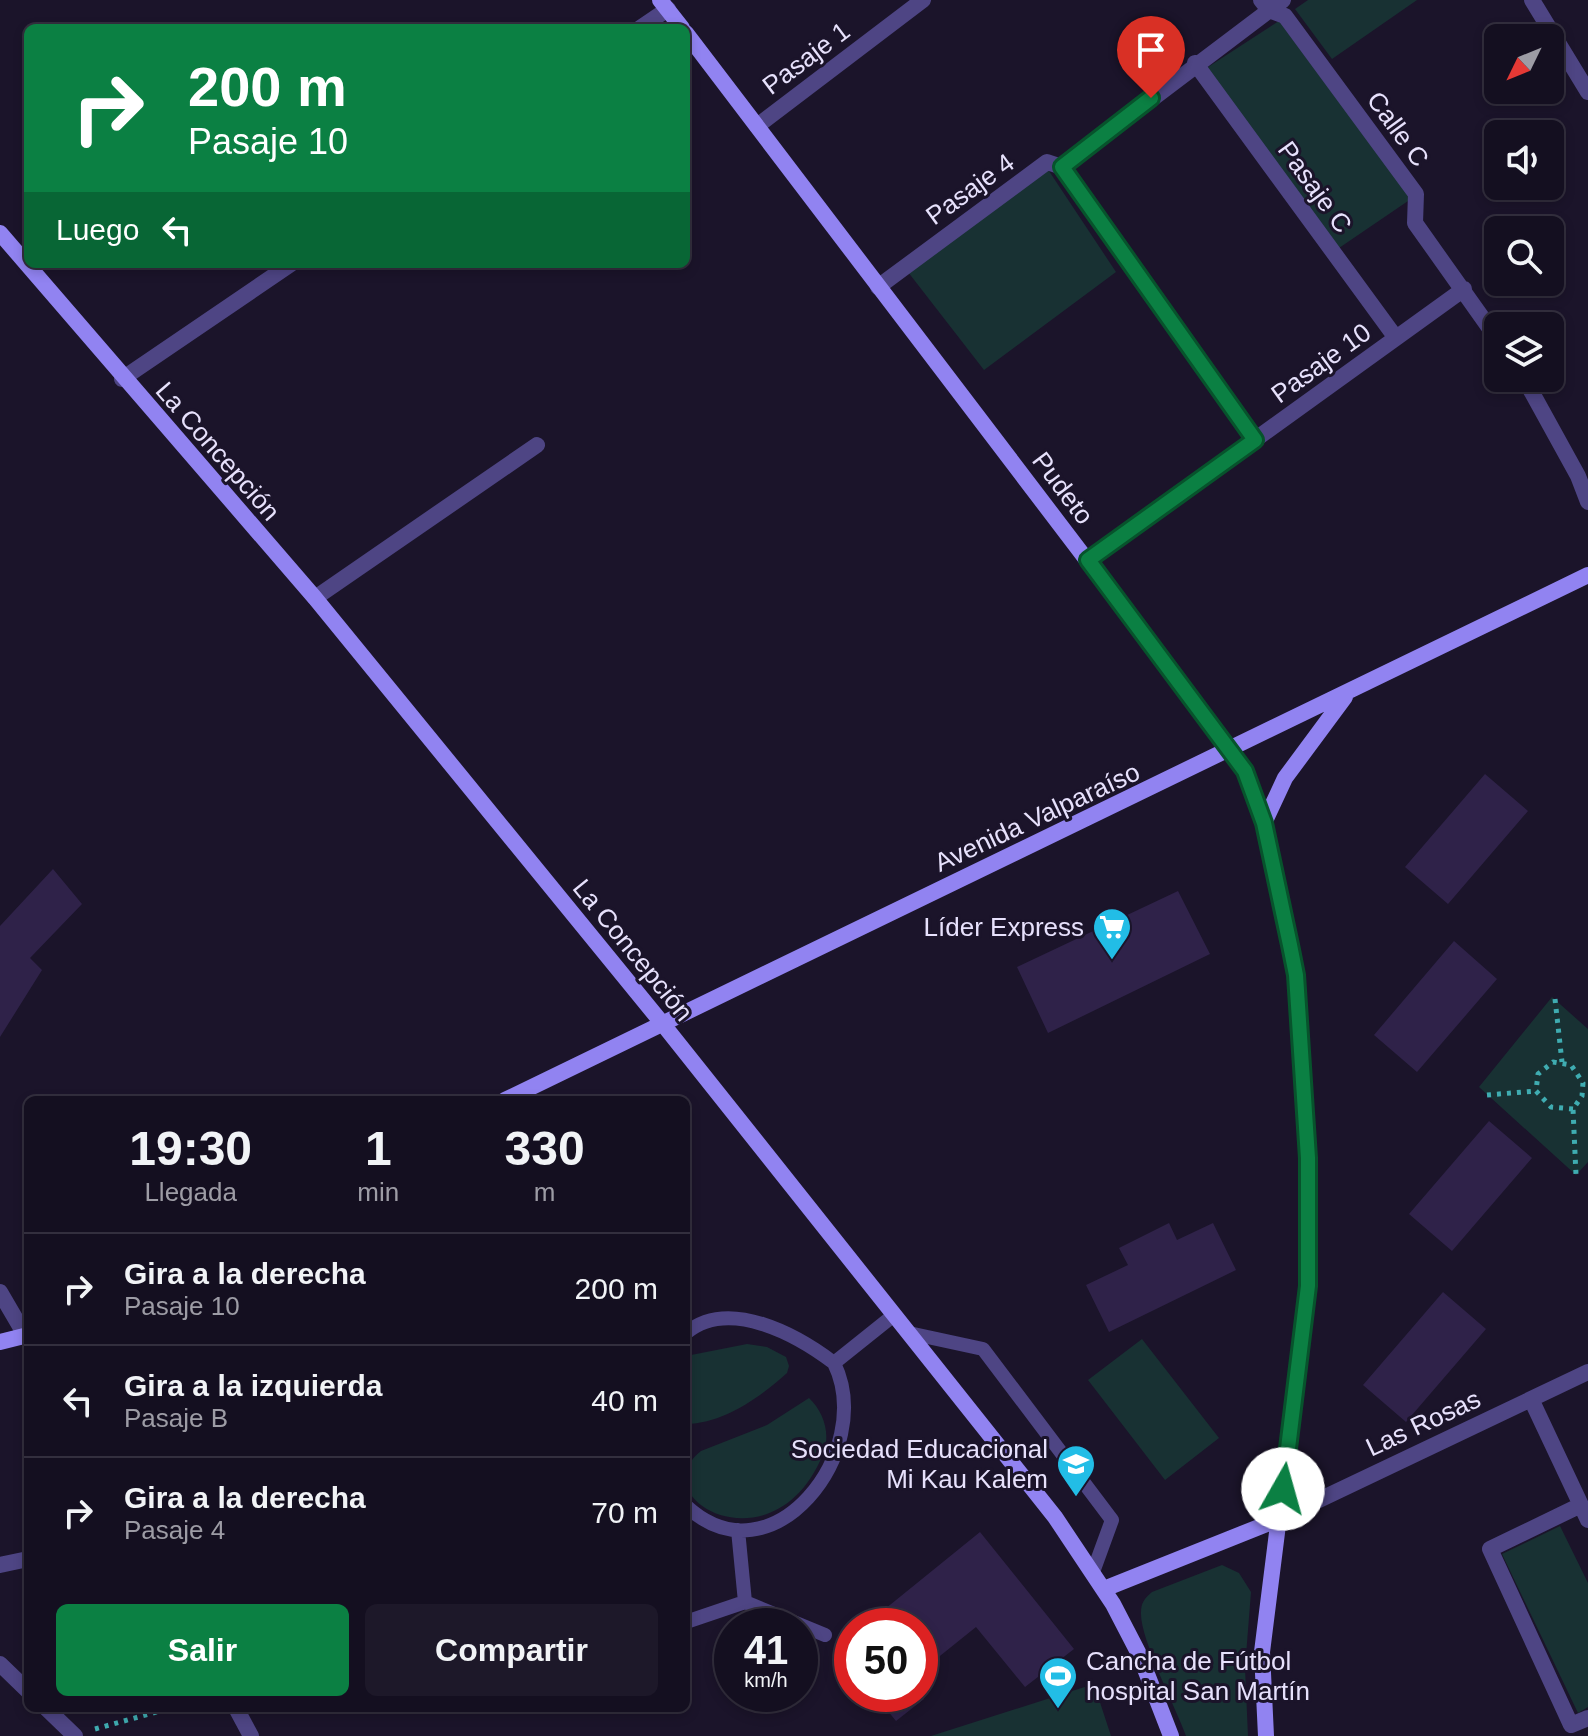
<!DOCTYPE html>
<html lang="es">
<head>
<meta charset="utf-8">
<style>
  body { margin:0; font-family:Arial,sans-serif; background:#1d1829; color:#f1f3f6; height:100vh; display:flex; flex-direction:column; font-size:30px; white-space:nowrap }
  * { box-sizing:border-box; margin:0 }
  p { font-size:26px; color:#9d9ca5 }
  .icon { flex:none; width:44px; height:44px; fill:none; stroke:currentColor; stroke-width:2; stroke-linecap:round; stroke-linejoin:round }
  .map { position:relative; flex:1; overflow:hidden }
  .panel { position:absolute; left:24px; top:1096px; width:666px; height:616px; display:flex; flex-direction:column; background:#140f20; border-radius:12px; box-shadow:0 4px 12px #0003,0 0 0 2px #332f3e }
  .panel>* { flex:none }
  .guide { position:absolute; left:24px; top:24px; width:666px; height:244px; border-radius:12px; box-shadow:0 4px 12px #0003,0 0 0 2px #332f3e; background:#0b8043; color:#fff; overflow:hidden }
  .needle { width:52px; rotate:227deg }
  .fabs { position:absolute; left:1484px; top:24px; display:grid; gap:16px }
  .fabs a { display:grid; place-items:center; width:80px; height:80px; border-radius:12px; background:#140f20; box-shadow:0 4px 12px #0003,0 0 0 2px #332f3e; font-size:40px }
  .speed { position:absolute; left:714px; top:1608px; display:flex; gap:16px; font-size:40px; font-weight:700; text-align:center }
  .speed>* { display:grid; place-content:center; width:104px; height:104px; border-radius:50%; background:#140f20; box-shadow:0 4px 12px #0003,0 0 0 2px #332f3e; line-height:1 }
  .speed small { font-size:20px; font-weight:400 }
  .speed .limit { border:12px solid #d22; background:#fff; color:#111 }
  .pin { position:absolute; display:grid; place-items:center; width:68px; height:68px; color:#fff; margin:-82px -34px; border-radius:50% 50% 50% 0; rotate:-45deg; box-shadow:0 0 8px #0007 }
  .pin .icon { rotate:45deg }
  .me { position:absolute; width:88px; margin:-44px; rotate:7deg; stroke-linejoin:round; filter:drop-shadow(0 0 6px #0008) }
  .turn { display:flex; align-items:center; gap:28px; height:168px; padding:0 32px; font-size:36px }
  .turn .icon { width:104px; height:104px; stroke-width:2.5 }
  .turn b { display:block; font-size:56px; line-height:68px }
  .then { display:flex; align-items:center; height:76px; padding:0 32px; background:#0003; gap:16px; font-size:30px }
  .eta { display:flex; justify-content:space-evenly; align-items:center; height:136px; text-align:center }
  .eta b { font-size:48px; font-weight:700; line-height:56px }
  .button { display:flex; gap:16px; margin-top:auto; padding:16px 32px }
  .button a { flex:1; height:92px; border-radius:12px; background:#0b8043; color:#fff; font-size:32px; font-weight:700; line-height:92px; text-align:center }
  .button a+a { background:#1d1829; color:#f1f3f6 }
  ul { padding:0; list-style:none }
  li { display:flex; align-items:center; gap:24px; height:112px; padding:0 32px; border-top:2px solid #332f3e }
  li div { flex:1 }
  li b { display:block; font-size:30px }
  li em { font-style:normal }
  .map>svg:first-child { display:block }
</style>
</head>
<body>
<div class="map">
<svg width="1588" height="1736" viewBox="0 0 1588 1736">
  <rect width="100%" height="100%" fill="#1b142a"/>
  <path fill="#183133" d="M1308,0H1417L1332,59L1295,9Z
    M1279,21L1411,199L1339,248L1205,69Z
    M1047,168L1116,272L984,370L908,272Z
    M1552,997L1588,1029V1162L1576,1175L1479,1087Z
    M1142,1339L1219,1438L1165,1480L1088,1380Z
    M747,1344L767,1347L786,1357L789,1366L787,1373C759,1398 724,1423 686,1424V1356Z
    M809,1398C824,1412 831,1435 823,1454C775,1573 640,1499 701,1451L767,1425Z
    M1560,1526L1588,1583V1707L1578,1713L1502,1554Z
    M1222,1565L1239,1573L1251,1592L1245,1668L1248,1736H1186C1176,1708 1140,1639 1141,1613C1141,1603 1144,1599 1152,1592Z
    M1094,1684L1111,1736H931Z"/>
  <path fill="#2f2249" d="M1485,774L1528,811L1448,904L1405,867Z
    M53,869L82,904L30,958L42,970L0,1037V926Z
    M1178,891L1210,954L1048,1033L1017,967Z
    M1454,941L1497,979L1417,1072L1374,1035Z
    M1489,1121L1532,1158L1452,1251L1409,1214Z
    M1169,1223L1177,1240L1213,1223L1236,1270L1109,1332L1086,1285L1128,1265L1119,1248Z
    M1443,1292L1486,1329L1406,1422L1363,1385Z
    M980,1532L1074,1649L1025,1687L976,1627L920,1672V1626H864Z
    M852,1636V1667L837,1648Z
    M874,1694H920L924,1699L896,1721Z"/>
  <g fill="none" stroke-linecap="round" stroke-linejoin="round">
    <path stroke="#3facb1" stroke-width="5" stroke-dasharray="4 6" stroke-linecap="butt" d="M1555,999L1562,1062
      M1487,1095L1536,1091
      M1573,1109L1551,1107L1536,1091L1538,1074L1553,1062L1571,1065L1583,1083L1582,1096L1573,1109L1576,1175
      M95,1729L171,1708"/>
    <path stroke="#4e4584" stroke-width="14" d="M686,1333C729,1297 797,1335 834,1363C877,1451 772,1586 686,1506
      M909,1333L983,1349L1112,1520L1093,1572
      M834,1363L894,1315
      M738,1530L745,1602L825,1635
      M686,1622L745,1602"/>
    <path stroke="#4e4584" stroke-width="16" d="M1261,0L1269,10L1285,16L1416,194L1415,223L1498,340
      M1532,0L1588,92
      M640,28L668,9
      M1195,63L1396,338
      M757,126L923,0
      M1062,167L1255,440
      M1062,167L1283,0
      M878,287L1047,162L1062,167
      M1524,378L1578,476L1588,502
      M122,379L291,264
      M1088,560L1464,289
      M315,598L537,445
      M0,1292L28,1340
      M1531,1399L1588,1520
      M1581,1505L1490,1549L1571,1725L1588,1718
      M1279,1519L1588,1372
      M0,1565L28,1559
      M0,1664L28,1691
      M46,1708L75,1736
      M236,1708L251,1736"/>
    <path stroke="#9183f1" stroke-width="16" d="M660,0L682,28
      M686,33L1232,751L1245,771L1264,823L1296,975L1308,1158V1286L1262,1652L1266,1736
      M0,233L315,598L662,1023L1055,1517L1113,1604L1140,1656L1171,1736
      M1264,823L1285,778L1345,697
      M505,1100L1588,575
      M0,1342L28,1335
      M1104,1589L1279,1519"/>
  </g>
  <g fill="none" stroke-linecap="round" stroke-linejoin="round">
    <g stroke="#07532c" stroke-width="20">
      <path id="route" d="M1151,98L1062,167L1255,440L1088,560L1245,771L1264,823L1290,945L1296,975L1308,1158V1286L1283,1489"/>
    </g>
    <use href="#route" stroke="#0b8043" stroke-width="14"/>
  </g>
  <defs>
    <g id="supermarket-pin" transform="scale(2)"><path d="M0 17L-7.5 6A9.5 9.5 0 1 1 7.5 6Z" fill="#22bde6" stroke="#1b142a"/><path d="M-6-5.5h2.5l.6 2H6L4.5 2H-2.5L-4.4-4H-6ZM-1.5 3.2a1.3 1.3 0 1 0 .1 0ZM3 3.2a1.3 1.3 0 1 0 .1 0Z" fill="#fff"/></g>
    <g id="school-pin" transform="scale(2)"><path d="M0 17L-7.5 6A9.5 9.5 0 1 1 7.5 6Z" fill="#22bde6" stroke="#1b142a"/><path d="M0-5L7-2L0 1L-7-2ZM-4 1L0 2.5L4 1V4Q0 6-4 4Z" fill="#fff"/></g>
    <g id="stadium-pin" transform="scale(2)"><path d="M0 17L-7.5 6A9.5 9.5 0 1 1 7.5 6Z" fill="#22bde6" stroke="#1b142a"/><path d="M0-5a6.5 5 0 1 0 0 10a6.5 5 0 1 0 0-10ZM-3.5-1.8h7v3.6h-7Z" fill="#fff"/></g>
  </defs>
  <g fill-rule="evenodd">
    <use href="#supermarket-pin" x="1112" y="927"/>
    <use href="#school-pin" x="1076" y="1464"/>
    <use href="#stadium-pin" x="1058" y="1676"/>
  </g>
  <g text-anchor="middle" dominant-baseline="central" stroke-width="6" stroke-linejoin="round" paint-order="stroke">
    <g font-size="26" fill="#e7e1fc" stroke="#1b142a">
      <text transform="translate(806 58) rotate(-37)">Pasaje 1</text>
      <text transform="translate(1398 129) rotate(54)">Calle C</text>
      <text transform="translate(1315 187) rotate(54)">Pasaje C</text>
      <text transform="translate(970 189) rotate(-36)">Pasaje 4</text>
      <text transform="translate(1321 363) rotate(-36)">Pasaje 10</text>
      <text transform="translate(218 451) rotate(49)">La Concepción</text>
      <text transform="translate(1063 488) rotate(53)">Pudeto</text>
      <text transform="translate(1037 817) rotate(-25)">Avenida Valparaíso</text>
      <text transform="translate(633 950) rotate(51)">La Concepción</text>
      <text transform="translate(1423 1423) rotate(-25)">Las Rosas</text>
    </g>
    <g font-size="26" fill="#e7e1fc" stroke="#1b142a" text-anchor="end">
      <text x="1084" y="927">Líder Express</text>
      <text x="1048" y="1449">Sociedad Educacional<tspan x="1048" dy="30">Mi Kau Kalem</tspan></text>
      <text x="1086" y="1661" text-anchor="start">Cancha de Fútbol<tspan x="1086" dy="30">hospital San Martín</tspan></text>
    </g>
  </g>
</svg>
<div class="fabs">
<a><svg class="needle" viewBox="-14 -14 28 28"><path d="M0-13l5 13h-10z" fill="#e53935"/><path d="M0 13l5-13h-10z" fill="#9d9ca5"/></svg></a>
<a><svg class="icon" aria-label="sound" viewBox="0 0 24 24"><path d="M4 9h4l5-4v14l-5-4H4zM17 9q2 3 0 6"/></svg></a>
<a><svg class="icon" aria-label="search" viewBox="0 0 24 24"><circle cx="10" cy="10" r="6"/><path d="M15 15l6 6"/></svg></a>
<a><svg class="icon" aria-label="layers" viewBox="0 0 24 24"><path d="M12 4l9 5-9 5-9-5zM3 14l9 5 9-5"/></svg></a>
</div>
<div class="speed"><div>41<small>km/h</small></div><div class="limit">50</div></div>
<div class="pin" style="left:1151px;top:98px;background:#d93025"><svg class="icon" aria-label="arrive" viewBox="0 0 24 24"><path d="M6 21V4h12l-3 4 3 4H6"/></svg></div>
<svg class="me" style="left:1283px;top:1489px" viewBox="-20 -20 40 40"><circle r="19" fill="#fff"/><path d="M0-13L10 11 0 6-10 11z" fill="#0b8043"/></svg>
<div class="guide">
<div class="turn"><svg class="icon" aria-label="right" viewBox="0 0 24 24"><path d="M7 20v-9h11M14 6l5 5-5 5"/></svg><div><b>200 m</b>Pasaje 10</div></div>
<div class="then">Luego<svg class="icon" aria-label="left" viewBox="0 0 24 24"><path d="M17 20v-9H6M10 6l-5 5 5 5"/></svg></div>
</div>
<section class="panel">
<div class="eta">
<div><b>19:30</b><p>Llegada</p></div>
<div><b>1</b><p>min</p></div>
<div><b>330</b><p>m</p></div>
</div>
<ul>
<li><svg class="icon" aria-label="right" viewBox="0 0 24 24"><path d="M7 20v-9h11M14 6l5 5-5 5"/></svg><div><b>Gira a la derecha</b><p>Pasaje 10</p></div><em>200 m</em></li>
<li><svg class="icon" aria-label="left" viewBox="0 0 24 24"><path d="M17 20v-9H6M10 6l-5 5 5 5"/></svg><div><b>Gira a la izquierda</b><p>Pasaje B</p></div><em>40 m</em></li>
<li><svg class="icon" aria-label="right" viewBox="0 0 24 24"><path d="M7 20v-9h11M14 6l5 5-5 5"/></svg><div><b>Gira a la derecha</b><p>Pasaje 4</p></div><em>70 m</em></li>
</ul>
<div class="button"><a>Salir</a><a>Compartir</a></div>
</section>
</div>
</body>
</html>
